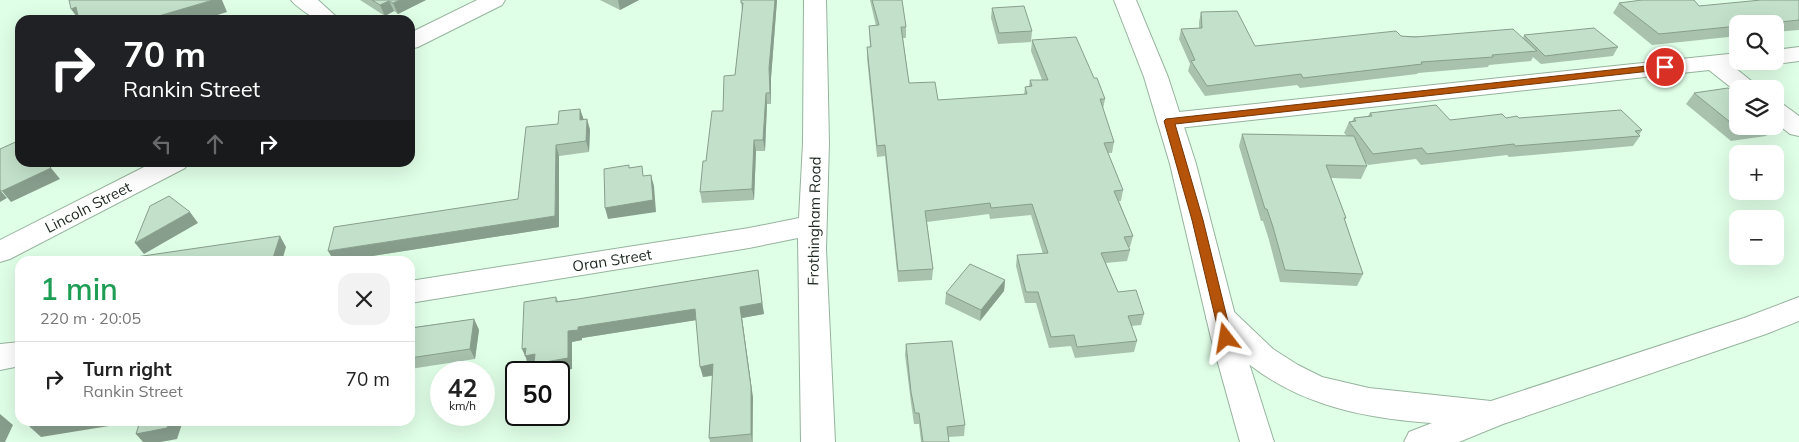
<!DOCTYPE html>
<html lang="en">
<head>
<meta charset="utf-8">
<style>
  body { margin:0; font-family:Mulish,sans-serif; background:#f2f2f2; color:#222; height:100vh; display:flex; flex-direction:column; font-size:19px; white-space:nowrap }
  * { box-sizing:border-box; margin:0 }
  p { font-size:16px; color:#767676 }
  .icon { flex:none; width:28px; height:28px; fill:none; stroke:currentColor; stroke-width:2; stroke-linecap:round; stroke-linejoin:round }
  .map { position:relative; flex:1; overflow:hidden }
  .panel { position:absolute; left:15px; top:256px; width:400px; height:170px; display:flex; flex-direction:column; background:#fff; border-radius:15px; box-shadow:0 5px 20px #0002 }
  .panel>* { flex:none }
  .top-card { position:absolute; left:15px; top:15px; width:400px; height:152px; border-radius:15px; box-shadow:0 5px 20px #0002; background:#202124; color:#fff; overflow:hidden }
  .fabs { position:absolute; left:1729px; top:15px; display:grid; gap:10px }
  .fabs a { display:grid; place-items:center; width:55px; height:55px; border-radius:10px; background:#fff; box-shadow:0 5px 20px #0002; font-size:25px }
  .speed { position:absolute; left:430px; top:361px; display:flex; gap:10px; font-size:25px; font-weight:700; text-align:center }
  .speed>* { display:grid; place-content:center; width:65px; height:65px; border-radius:50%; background:#fff; box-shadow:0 5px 20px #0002; line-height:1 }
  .speed small { font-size:12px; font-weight:400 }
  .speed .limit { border:2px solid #111; border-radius:8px; background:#fff; color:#111 }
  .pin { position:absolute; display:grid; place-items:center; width:42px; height:42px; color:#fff; margin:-21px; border:2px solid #fff; border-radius:50%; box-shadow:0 1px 5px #0007 }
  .me { position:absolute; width:55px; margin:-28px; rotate:346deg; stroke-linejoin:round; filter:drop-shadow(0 0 4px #0008) }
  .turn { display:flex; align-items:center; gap:18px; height:105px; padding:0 25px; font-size:22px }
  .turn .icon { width:65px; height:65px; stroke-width:2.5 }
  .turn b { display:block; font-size:35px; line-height:42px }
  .lanes { display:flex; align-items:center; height:48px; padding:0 25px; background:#0003; justify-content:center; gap:25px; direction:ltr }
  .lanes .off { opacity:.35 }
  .round { display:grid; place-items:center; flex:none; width:52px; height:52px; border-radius:15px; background:#f2f2f2 }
  .summary { display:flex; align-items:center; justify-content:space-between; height:85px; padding:0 25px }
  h1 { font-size:30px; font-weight:600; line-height:38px; color:#1e9e55 }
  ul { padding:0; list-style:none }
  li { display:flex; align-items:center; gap:15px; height:75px; padding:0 25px; border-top:1px solid #e0e0e0 }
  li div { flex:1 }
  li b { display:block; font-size:19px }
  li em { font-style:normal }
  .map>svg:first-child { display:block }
</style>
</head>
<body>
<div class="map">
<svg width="1799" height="442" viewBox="0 0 1799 442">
  <rect width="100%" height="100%" fill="#e0ffe7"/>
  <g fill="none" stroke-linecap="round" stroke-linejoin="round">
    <g stroke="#96b39d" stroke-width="2">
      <path id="minor" d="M291,0H318L340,20H316C309,14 296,7 291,0Z
        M804,0H826L829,143L826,249L835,442H801L798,238L749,248L410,303V281L749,228L799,218L803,143Z
        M1799,47V61L1775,64L1766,61H1775V50Z
        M1738,53V61H1749L1746,65L1734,67L1755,84L1759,89H1738V93L1709,70L1169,129L1160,127L1157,121L1160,115L1169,113Z
        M1775,102L1784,105L1799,116V136L1790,134L1775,122Z
        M20,342V366L0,370V344Z"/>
    </g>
    <g stroke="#96b39d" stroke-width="2">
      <path id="major" d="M477,0H505L502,5L418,47L410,49V33Z
        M1114,0H1136L1168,77L1196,164L1241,338L1274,442H1240L1211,338L1170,164L1144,77Z
        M154,162H189L185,168L10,259L0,262V240Z"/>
    </g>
    <g stroke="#96b39d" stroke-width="2">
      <path id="highway" d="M1799,297V321L1766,334L1503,424L1459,442H1404L1409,432L1432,423C1358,418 1284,402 1230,347C1222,338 1212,329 1206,318L1210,310L1221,306L1232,310L1273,349L1298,365L1322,377L1369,388L1491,401L1744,318Z"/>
    </g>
    <use href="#minor" fill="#fff" fill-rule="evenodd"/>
    <use href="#major" fill="#fff" fill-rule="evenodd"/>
    <use href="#highway" fill="#fff" fill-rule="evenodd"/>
  </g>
  <path fill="#a8c2ae" d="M360,0H426L398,14L394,11L385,16Z
    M600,0H639L620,10Z
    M741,0H777L771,78V104H767L765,151H756L754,200L702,203L700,192L706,161L735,75L742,12Z
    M870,0H902L906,27V38H903L909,83L938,100L1024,95L1025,87L1029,86L1030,80H1042L1031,51L1032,40L1094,78L1105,99L1103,109L1114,142L1112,153H1108L1123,190L1121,201H1119L1133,236L1130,247H1128L1130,250L1127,261L1106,263L1118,292L1144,314L1141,325L1131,326L1137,341L1134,352L1075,358L1071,346L1049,348L1036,303H1025L1016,266L1017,255L1043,254L1031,215L990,219L989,214L927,222L933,269L932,280L898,282L885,156L877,157L867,58V47H870L869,26H876Z
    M1799,0V30L1775,32V24H1738V36L1652,45L1613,13L1619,3L1699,6Z
    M992,8L1032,31L1031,42L998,44L991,18Z
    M1201,12L1255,46L1401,36L1523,38L1524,35L1618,47L1613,56L1541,64L1533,57L1531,61L1489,65L1488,67L1418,73L1417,74L1300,88L1297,85L1205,96L1188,71L1190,64L1179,39L1181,29L1199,28V22Z
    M1694,93L1738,126H1774L1766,136L1731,141L1686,104Z
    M580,109L583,119H587L590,130L589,152L559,156V227L340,261H334L518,199L558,124Z
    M1370,113L1450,120L1506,118H1519L1642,130L1639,135L1640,136L1633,146L1509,157L1507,155L1421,165L1416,159L1368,165L1364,160L1367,166L1361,179L1331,178L1346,218L1345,220L1363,274L1357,286L1280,282L1269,240L1263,221H1261L1239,146L1242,134L1347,136L1344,133L1349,122L1352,121L1354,118L1368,116Z
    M758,270L764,314L742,318L753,398V442H710L709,438L712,376L703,377L696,320L582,338V340L572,342V369L535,366L530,367L526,360L556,297L558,301L578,299Z
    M1005,280L1004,291L980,321L945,304L946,293Z
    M474,319L479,330L475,359L410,369V322L415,327Z
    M906,344L965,425L964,436L948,437L949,442H921L919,424H914L911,403L905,355Z"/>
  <path fill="#889e8d" d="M213,0H222L227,12L202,20H145Z
    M400,0H426L398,14L393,3Z
    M618,0H639L620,10Z
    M775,0H777L771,78V104L770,93L769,68Z
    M389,1L394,11L385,16L380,5Z
    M76,7L79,20L71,9Z
    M766,93L767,104L765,151L763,140Z
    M580,109L584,120H580Z
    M587,119L590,130L589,152L586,141Z
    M754,140L756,151L754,200L752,189Z
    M556,145L559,156V227L340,261H334L328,251L555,216Z
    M51,168L60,179L11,202L2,191Z
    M651,175L654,186L656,212L608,219L605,208Z
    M0,190L7,198L0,202Z
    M190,212L198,223L144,254L135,243Z
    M280,236L286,247L282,261H272Z
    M1005,280L1004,291L980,321L981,310Z
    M762,303L764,314L742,318L753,398L752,442L751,434L740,307Z
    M695,309L697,320L582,338V340L572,342V369L550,372H538L535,366L530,367L522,349L526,348L578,327Z
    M474,319L479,330L475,359L470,349Z
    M412,321L418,332L411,328Z
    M713,364L715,375L703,377L700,367Z
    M0,414L13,425L5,442H0Z
    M61,421H111L109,426L41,437L30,427Z
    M170,421H183L177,439L161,442H143L136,434Z"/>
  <path fill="#c3e1ca" stroke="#889e8d" d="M69,0H213L145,20H79L76,7L71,9Z
    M372,0H400L393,3L389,1L380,5Z
    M741,0H775L769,68L770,93H766L763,140H754L752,189L700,192L703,161H706L712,111H723L724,76L735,75L743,3H741Z
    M872,0H902L906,27H901L909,83L935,82L938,100L1027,94L1025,87L1032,86L1030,80H1048L1032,40L1076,37L1094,78H1097L1105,99H1100L1114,142L1104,143L1123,190L1114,191L1133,236L1124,237L1130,250L1101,253L1118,292L1136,290L1144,314L1128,316L1137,341L1077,347L1074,335L1051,337L1038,292H1026L1017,255L1048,253L1032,204L991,208L990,203L925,211L933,269L898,271L885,145L877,146L867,47H871L869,26L879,25Z
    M1642,0H1694L1699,6L1761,0H1799V20L1762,24H1738V26L1659,34L1619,3Z
    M1024,6L1032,31L999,33L992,8Z
    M1237,11L1255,46L1396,31L1401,36L1415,37L1513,29L1537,51L1492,55L1493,57L1421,62L1422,64L1303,78L1301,74L1207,86L1191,61L1195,60L1181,29L1202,28L1201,12Z
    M1594,28L1618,47L1545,56L1524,35Z
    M1728,88L1738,95V126H1767L1740,130L1694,93Z
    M1436,105L1450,120L1502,114L1506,118L1517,116L1519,118L1621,110L1642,130L1635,131L1640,136L1515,146L1514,144L1427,154L1422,148L1373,154L1349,122L1356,121L1354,118L1372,116L1370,113Z
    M580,109V120L587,119L586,141L556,145L555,216L328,251L334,227L518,199L526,127L558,124L559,111Z
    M1242,134L1354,136L1367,166L1326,165L1346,218H1344L1363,274L1285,270L1273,227L1267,209H1265Z
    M20,140V162H46L51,168L2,191L0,190V149Z
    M629,165V168L642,166L643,176L651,175L653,200L605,208L604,169Z
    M169,196L190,212L135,243L150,206Z
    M280,236L272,261H128L129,258Z
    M55,257L59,261H48Z
    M970,264L1005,280L981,310L946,293Z
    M758,270L762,303L740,307L751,387V434L709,438L713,364L700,367L695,309L578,327V330L568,331V358L534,364L535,354L525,356L526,348L522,349L524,302L556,297V302L578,299Z
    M474,319L470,349L410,358V322L412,321L411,328Z
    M952,341L965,425L947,427L949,442H923L919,413H915L911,392L906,344Z
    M32,421H61L30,427Z
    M140,421H170L167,428L136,434Z"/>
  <path fill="#b45309" stroke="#753606" d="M1665,64L1669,67L1668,69L1175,124L1203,220L1232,338L1230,342H1221L1192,220L1164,121L1166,119Z"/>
  <g text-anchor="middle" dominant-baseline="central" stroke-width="4.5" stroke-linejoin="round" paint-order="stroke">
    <g font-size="15" fill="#1d2820" stroke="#fff">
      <text transform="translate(88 207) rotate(-27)">Lincoln Street</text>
      <text transform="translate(814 221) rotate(-89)">Frothingham Road</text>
      <text transform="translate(612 260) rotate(-9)">Oran Street</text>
    </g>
  </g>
</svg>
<div class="fabs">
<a><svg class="icon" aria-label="search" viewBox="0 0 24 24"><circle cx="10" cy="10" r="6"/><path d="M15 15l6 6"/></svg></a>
<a><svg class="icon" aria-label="layers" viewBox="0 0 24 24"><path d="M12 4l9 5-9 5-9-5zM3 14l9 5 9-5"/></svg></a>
<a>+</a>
<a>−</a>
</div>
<div class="speed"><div>42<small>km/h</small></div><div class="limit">50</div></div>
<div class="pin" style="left:1665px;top:67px;background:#d93025"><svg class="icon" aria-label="arrive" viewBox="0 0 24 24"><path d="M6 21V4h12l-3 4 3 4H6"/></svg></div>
<svg class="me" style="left:1226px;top:338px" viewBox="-20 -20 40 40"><path d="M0-17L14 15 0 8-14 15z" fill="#b45309" stroke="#fff" stroke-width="4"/></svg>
<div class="top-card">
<div class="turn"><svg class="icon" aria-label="right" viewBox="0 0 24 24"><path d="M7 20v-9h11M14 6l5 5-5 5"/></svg><div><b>70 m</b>Rankin Street</div></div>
<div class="lanes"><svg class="icon off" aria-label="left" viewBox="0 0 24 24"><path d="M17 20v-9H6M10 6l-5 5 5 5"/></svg><svg class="icon off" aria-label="ahead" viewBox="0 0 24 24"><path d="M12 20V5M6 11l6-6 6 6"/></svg><svg class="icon" aria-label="right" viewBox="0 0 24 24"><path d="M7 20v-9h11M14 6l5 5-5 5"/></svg></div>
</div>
<section class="panel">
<div class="summary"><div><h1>1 min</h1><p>220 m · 20:05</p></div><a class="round"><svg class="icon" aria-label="close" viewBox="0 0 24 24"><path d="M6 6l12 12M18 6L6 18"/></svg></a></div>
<ul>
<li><svg class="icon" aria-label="right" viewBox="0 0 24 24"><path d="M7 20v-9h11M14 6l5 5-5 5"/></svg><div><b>Turn right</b><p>Rankin Street</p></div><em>70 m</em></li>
</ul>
</section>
</div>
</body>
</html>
